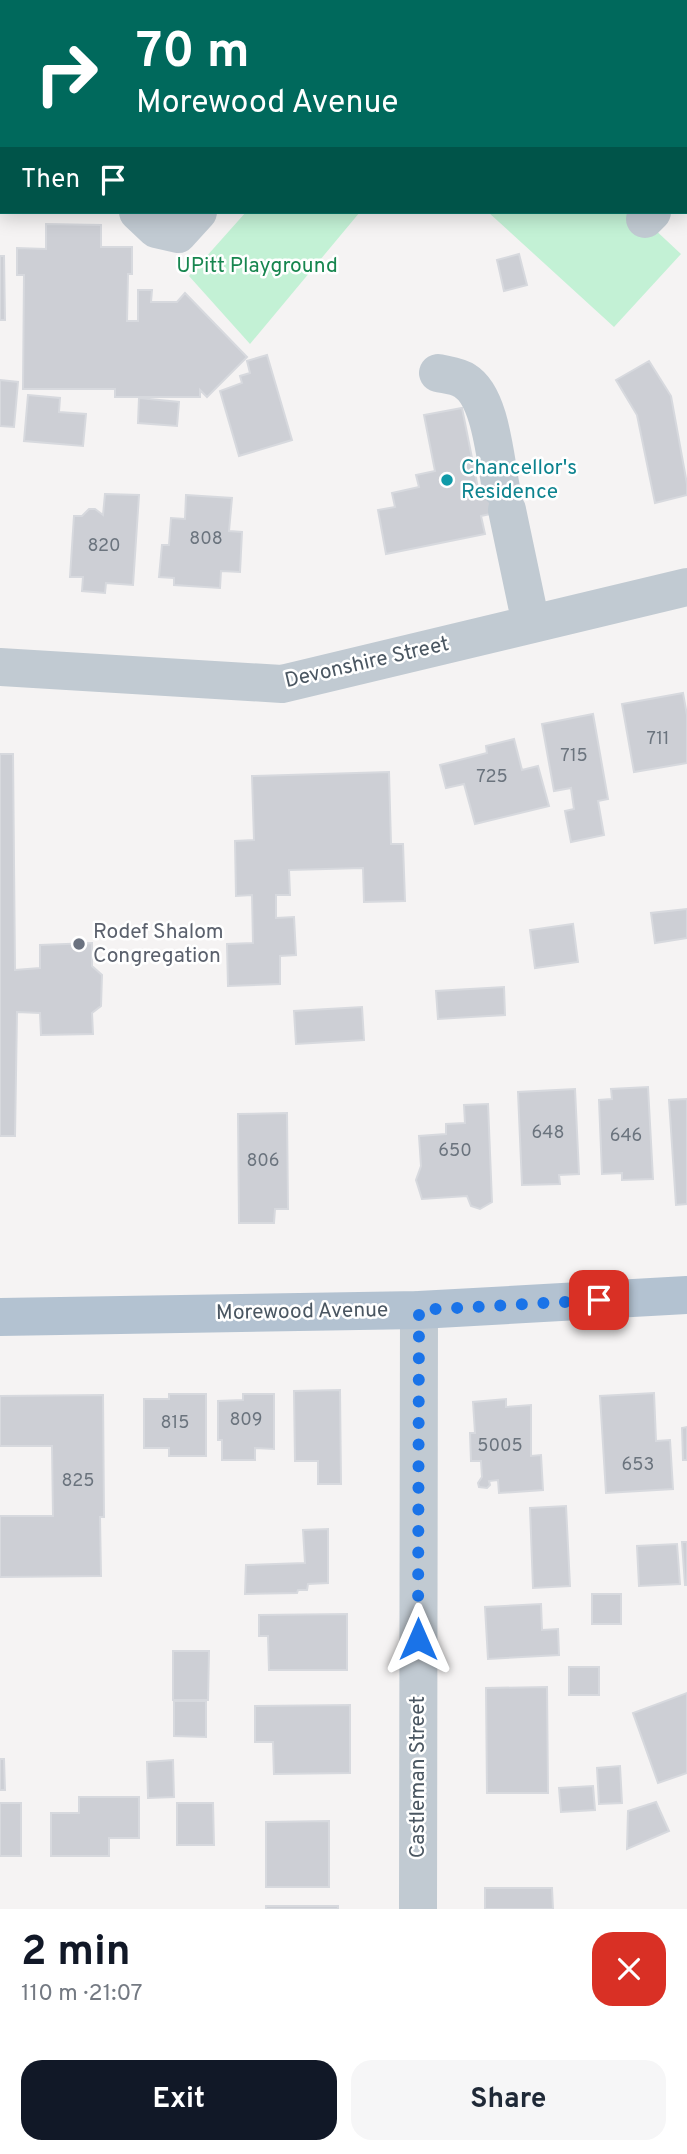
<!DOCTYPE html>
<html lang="en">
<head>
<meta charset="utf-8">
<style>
  body { margin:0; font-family:Overpass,sans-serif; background:#f6f6f7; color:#1f2937; height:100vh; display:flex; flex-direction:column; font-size:26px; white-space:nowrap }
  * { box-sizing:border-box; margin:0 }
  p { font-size:23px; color:#747a83 }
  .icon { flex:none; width:38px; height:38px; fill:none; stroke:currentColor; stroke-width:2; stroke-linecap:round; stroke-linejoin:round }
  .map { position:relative; height:1909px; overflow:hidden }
  .details { display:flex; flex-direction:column; background:#fff; flex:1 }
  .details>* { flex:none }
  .top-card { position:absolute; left:0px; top:0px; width:688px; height:214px; box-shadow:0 4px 18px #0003; background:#00695c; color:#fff; overflow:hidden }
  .pin { position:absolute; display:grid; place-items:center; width:60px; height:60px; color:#fff; margin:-30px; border-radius:14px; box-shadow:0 4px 10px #0006 }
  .me { position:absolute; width:77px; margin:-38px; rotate:0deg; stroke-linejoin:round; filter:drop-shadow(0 0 5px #0008) }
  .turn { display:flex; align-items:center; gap:24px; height:147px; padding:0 21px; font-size:32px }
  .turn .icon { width:91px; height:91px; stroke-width:2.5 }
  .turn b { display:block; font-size:49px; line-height:60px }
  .then { display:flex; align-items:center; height:66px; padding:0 21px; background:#0003; gap:14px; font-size:26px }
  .round { display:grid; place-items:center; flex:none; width:74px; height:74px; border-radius:21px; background:#f6f6f7 }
  .headline { display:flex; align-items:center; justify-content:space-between; height:119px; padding:0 21px }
  h1 { font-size:42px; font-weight:700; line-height:52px; color:#111827 }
  .button { display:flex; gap:14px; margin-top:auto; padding:14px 21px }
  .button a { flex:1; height:80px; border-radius:21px; background:#111827; color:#fff; font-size:28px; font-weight:700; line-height:80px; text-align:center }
  .button a+a { background:#f6f6f7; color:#1f2937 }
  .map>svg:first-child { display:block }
</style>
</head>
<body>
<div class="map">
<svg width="687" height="1909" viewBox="0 0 687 1909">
  <rect width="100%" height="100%" fill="#f5f3f3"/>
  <path fill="#c3f1d5" d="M246,212H360L250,344L189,276Z
    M488,212H636L681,254L614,327Z"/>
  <path fill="#cdcfd5" stroke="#d7d9de" stroke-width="2" d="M35,0H127L129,2H33Z
    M46,224L101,225V247H132V274H128L127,321H138V290H152L151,302H177L185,293L247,357L207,397L200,390V397H115V389H23L24,275H17V248L46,249Z
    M519,254L527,285L504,291L497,260Z
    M0,256H4L5,320H0Z
    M267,355L292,440L239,456L220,391L242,383L240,376L250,373L247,361Z
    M649,361L671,396L687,484V495L655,503L637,415L616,380Z
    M0,380L18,382L14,427L0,426Z
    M28,395L60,398L59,412L86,414L83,446L24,441Z
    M139,398L179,402L177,426L138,423Z
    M462,408L479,493L513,485L518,508L481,516L485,534L386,554L378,510L395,507L392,493L419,487L416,475L435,471L424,415Z
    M105,494L139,495L133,585L106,583L105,593L82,591L83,577H70L74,516H82L89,509H95L103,515Z
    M186,495L232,498L229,531L242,532L240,572L221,571L220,588L174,585V578L159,577L162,545H169L171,518L185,519Z
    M683,693L687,715V763L634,772L622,704Z
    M593,714L608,799L598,801L604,835L571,842L565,811L574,809L571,788L554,791L542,724Z
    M514,739L522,770L538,766L549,806L475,824L464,784L446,788L440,765L487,753L486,746Z
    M0,754H13L15,970L40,968V945L92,943V966L102,975L101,1006L92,1013L93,1034L41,1035L40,1013L17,1012L15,1136H0Z
    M389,772L391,844H403L405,901L364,902L363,868L289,870L290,895H276V918L294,917L296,955L280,956V984L228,986L227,944L253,943L252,895L236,896L235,841L254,840L252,776Z
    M687,909V938L655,943L651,913Z
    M573,924L578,962L535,968L530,930Z
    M504,987L505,1015L438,1019L436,991Z
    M362,1007L364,1040L296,1044L294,1011Z
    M648,1087L653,1179L622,1180V1173L602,1174L599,1100L612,1099L611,1089Z
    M575,1089L579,1174L559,1175L560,1184L522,1185L518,1092Z
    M687,1099V1204L676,1205L669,1100Z
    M488,1104L492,1202L480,1209L471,1206L467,1196L422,1199L416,1180L421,1166L419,1136L446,1134V1124L465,1123L464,1105Z
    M287,1113L288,1209H275L274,1223H239L238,1114Z
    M340,1390L341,1484H318V1461H295L294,1391Z
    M654,1393L656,1441L670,1440L673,1489L606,1493L600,1396Z
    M169,1394H206V1456H169V1448H144V1399H169Z
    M243,1394H274V1449L255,1448V1460H222V1440H218V1401L243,1400Z
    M103,1395L104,1517H100L101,1576L0,1577V1516H53L52,1446H0V1396Z
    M506,1399V1407L531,1405V1456L541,1455L543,1490L499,1493L498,1480L489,1481L490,1485L487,1488L479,1487L478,1483L482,1477L481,1461H471L470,1433H475L473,1402Z
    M687,1427V1460H683L682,1428Z
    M566,1506L570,1586L533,1588L530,1508Z
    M328,1529V1583L308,1584L307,1590H298L297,1593L245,1594L246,1565L305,1563L303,1530Z
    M682,1542H687V1585H685Z
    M677,1544L680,1584L639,1586L637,1546Z
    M592,1594H621V1624H592Z
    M541,1604L542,1630L558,1629L559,1655L488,1659L485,1607Z
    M347,1614V1670H269L268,1636H259V1615Z
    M173,1651H209L208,1700H173Z
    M569,1667H599V1695H569Z
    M547,1687L548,1793H487L486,1688Z
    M687,1693V1773L658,1783L633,1713Z
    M174,1701H206V1737L174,1736Z
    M350,1705V1773L274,1774L273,1742H255V1706Z
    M0,1759H4L5,1790H0Z
    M173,1760L174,1797L148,1798L147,1762Z
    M620,1766L622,1803L599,1804L597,1768Z
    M593,1786L595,1810L561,1812L559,1788Z
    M79,1797H139V1838H109V1856H51V1813H79Z
    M656,1802L669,1831L627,1849L628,1811Z
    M0,1803H21V1856H0Z
    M177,1803H213L214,1845H177Z
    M329,1821V1887H266V1822Z
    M485,1888H552L553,1909H485Z
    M266,1906H338V1909H266Z"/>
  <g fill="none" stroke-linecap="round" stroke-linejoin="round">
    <path stroke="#c1cad2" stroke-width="38" d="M404,0L406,2
      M241,2L243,0
      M0,167H2
      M686,174L687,173
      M138,212L156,229L178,234L198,212
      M645,219L652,212
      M438,373C446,375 458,376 465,381C491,397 495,459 501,488
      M507,510L531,624
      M0,667L282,684L687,587
      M418,1909L419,1310"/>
    <path stroke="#b3c2d1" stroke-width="38" d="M0,1317L419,1310L687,1295"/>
  </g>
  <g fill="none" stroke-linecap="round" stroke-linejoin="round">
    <path stroke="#1a73e8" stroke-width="12" stroke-dasharray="0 21.6" d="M418,1639L419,1310L599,1300"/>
  </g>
  <circle fill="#0f9aa8" stroke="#fff" stroke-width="2.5" cx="447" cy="480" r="7"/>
  <circle fill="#6b7280" stroke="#fff" stroke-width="2.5" cx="79" cy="944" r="7"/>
  <g text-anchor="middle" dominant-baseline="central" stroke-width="5" stroke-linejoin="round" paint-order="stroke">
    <g font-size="18" fill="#6b747e">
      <text x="206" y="539">808</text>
      <text x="104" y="546">820</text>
      <text x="658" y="739">711</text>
      <text x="574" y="756">715</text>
      <text x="492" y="777">725</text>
      <text x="548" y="1133">648</text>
      <text x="626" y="1136">646</text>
      <text x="455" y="1151">650</text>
      <text x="263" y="1161">806</text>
      <text x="246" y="1420">809</text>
      <text x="175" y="1423">815</text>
      <text x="500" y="1446">5005</text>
      <text x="638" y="1465">653</text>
      <text x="78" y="1481">825</text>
    </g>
    <g font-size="21" fill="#17864f" stroke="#fff">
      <text x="257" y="266">UPitt Playground</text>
    </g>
    <g font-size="21" fill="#0d838f" stroke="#fff" text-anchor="start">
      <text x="461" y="468">Chancellor's<tspan x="461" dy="24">Residence</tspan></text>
    </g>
    <g font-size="21" fill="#4a5661" stroke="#fff">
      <text transform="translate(367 663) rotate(-13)">Devonshire Street</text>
      <text transform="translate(302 1312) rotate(-1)">Morewood Avenue</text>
      <text transform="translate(418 1777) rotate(-90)">Castleman Street</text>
    </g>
    <g font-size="21" fill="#5b616d" stroke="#fff" text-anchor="start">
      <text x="93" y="932">Rodef Shalom<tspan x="93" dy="24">Congregation</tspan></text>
    </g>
  </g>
</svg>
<div class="pin" style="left:599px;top:1300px;background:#d93025"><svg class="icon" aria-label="arrive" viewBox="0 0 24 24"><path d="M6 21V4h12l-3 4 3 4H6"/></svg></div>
<svg class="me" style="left:418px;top:1639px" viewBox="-20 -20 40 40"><path d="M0-17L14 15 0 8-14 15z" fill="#1a73e8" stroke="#fff" stroke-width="4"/></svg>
<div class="top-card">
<div class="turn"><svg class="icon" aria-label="right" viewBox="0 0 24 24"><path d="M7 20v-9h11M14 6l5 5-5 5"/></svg><div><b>70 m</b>Morewood Avenue</div></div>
<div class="then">Then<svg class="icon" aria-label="arrive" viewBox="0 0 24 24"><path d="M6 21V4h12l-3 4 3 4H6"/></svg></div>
</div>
</div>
<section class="details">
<div class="headline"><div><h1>2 min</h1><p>110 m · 21:07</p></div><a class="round" style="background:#d93025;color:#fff"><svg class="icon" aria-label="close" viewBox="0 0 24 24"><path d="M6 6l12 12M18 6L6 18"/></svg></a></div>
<div class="button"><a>Exit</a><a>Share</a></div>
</section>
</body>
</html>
